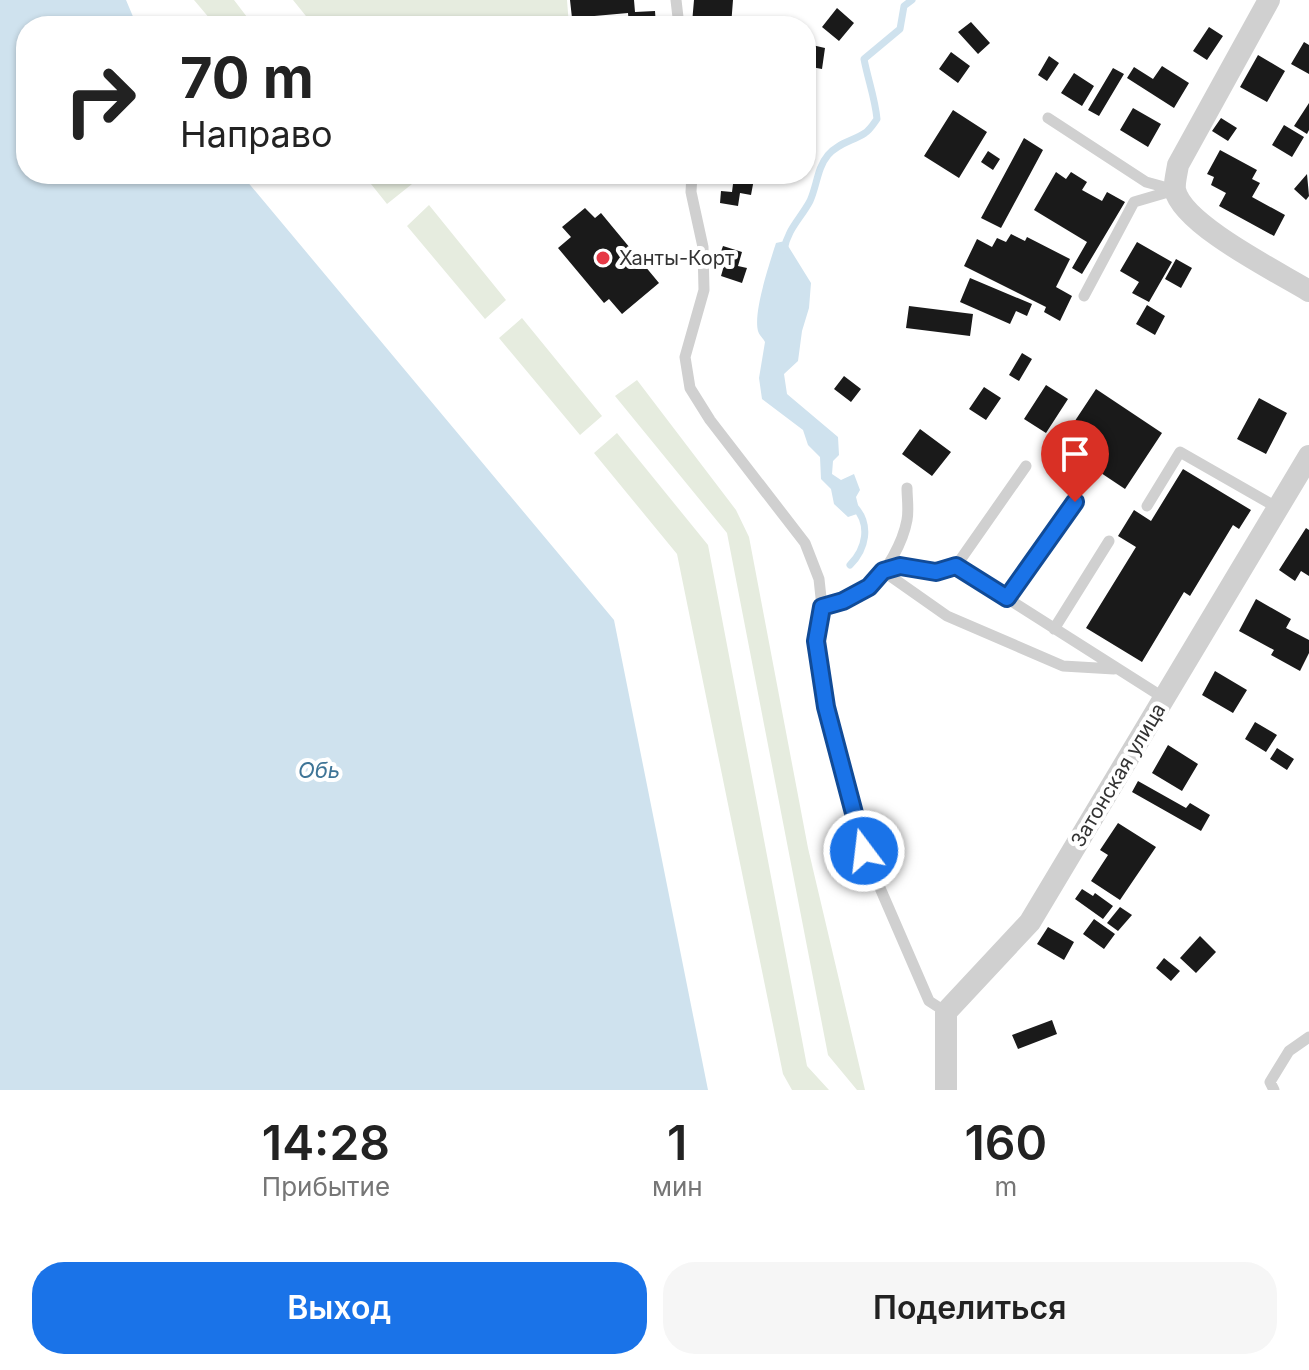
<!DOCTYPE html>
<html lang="ru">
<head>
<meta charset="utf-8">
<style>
  body { margin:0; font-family:Inter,sans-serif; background:#f6f6f6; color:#222; height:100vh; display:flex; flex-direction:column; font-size:30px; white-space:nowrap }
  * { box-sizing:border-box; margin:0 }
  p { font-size:26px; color:#767676 }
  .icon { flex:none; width:44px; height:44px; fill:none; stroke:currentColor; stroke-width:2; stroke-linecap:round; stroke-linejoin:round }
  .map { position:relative; height:1090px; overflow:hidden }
  .side { display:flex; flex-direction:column; background:#fff; flex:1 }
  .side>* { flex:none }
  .banner { position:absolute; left:16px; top:16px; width:800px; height:168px; border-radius:32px; box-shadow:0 2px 6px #0004; background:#fff; color:#222; overflow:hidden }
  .pin { position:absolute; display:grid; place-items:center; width:68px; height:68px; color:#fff; margin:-82px -34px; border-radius:50% 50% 50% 0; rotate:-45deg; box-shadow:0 0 8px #0007 }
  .pin .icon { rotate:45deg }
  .me { position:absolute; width:88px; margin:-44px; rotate:345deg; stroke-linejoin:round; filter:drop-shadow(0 0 6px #0008) }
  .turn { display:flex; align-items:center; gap:28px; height:168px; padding:0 32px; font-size:36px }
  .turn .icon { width:104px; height:104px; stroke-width:2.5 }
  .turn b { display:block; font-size:56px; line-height:68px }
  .eta { display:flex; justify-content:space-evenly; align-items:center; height:136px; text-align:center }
  .eta b { font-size:48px; font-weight:600; line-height:56px }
  .action { display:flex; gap:16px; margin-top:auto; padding:16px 32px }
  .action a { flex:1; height:92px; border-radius:32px; background:#1a73e8; color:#fff; font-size:32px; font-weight:600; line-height:92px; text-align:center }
  .action a+a { background:#f6f6f6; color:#222 }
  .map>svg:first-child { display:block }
</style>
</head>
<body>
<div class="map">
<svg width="1309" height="1090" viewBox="0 0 1309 1090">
  <rect width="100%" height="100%" fill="#fff"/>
  <path fill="#e6ecdf" d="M194,0H234L247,17L245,26H216Z
    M293,0H567L569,26H314Z
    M363,174H404L412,184L387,204Z
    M429,205L506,300L485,319L407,226Z
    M522,318L602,416L580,435L499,338Z
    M637,380L736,510L749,537L808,848L865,1090H857L828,1055L727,533L615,396Z
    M617,433L708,545L807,1066L829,1090H792L783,1074L677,554L594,453Z"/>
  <path fill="#cfe2ee" d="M0,0H126L137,26H26V174H241L614,620L708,1090H0Z
    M785,241L811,283L809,308L802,331L798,361L784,374L787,394L838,437L839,455L833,461L832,474L841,480L854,474L860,490L856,497L860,513L848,517L834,504L831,489L821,479L820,457L808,445L803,430L762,399L759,378L765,342C763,338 759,335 758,331C753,312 770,262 776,243Z"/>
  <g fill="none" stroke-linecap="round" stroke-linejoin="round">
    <path stroke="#cfe2ee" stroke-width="7" d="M784,250C787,230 801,218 810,201C817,186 817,168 828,155C838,143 853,141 865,133C870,130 874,123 877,119C875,98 868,80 864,59L900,29L904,6L912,0
      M850,565C866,549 871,525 855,507"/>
  </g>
  <path fill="#1a1a1a" d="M570,0H634L635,12L655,11L656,26H629L628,13L572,18Z
    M694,0H733L731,26L692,23Z
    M837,8L854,23L839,41L822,27Z
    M971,22L990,43L978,54L958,32Z
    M1209,27L1223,36L1207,60L1193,51Z
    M806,36L813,38L812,45L825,48L822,69L806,66Z
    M1304,42L1309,45V74L1291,64Z
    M951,52L970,66L958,83L939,69Z
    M1258,55L1285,71L1267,102L1240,87Z
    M1049,56L1059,63L1047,81L1038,75Z
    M1162,66L1189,83L1174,108L1127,78L1134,67L1153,79Z
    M1113,68L1124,74L1099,116L1088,110Z
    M1074,73L1094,86L1082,106L1061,93Z
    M1309,103V130L1307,134L1294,126Z
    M1133,108L1161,124L1148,147L1120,130Z
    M953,110L987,132L959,178L924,156Z
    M1221,118L1237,128L1228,141L1212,131Z
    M1284,125L1304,137L1292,157L1272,145Z
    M1024,138L1043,150L1001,228L981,218Z
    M1220,150L1257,170L1252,179L1260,183L1252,197L1285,215L1274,236L1219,206L1226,193L1211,185L1214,177L1207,174Z
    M988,151L1000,159L993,170L981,162Z
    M1056,172L1066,179L1071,172L1087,182L1082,190L1102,201L1107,192L1125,202L1082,274L1072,268L1087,242L1034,210Z
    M1307,174L1309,196L1306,200L1294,189Z
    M734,176L754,179L751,195L740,193L738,206L720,203L721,191L732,192Z
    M585,208L595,218L601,213L659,283L622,314L609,299L604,303L558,248L571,237L562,227Z
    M1011,234L1025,241L1027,237L1070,259L1056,287L1072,296L1060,321L1044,312L1046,307L964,266L977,239L992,247L997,238L1006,242Z
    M1137,242L1172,262L1149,302L1132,293L1139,282L1120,271Z
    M723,246L742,252L738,266L747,268L742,283L721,276L725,262L718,260Z
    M1176,259L1192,268L1181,288L1165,279Z
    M970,278L1032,304L1027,316L1016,311L1010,324L960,302Z
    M1147,305L1165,316L1155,335L1136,324Z
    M909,306L973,314L970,336L906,328Z
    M1022,353L1032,359L1019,381L1009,375Z
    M844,376L861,389L851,402L834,389Z
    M1046,385L1068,399L1046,433L1024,419Z
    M984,387L1001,398L986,420L969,409Z
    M1096,389L1162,433L1125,489L1059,445Z
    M1259,398L1287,413L1266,454L1237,439Z
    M920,429L951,452L932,476L902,454Z
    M1183,469L1251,510L1239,529L1233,525L1190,596L1184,592L1142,662L1086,628L1136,547L1118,536L1134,510L1151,521Z
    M1306,528L1309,530V576L1301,571L1295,581L1279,570Z
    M1256,599L1291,619L1286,628L1309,640V653L1300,671L1271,655L1274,650L1239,631Z
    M1215,671L1247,690L1233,713L1202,695Z
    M1255,722L1277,735L1266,752L1245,739Z
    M1168,745L1198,764L1182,791L1152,773Z
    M1277,748L1294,759L1287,770L1270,759Z
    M1138,781L1186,808L1190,803L1210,815L1201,831L1132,792Z
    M1118,823L1156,847L1120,900L1091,881L1108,855L1100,850Z
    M1082,889L1093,896L1095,893L1113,906L1103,919L1075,899Z
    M1120,907L1132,915L1118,931L1107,923Z
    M1094,919L1115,934L1104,949L1083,934Z
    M1048,927L1074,942L1064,960L1037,944Z
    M1200,936L1216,952L1196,973L1180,958Z
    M1164,958L1180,971L1171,981L1156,968Z
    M1052,1020L1057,1034L1018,1049L1012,1035Z"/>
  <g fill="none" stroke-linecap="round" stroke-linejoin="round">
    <path stroke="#d0d0d0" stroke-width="11" d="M676,0L679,26
      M1048,118L1146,182L1175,190
      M692,174L691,192L703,247L704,290L685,357L690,388L710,420L805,543L819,579L822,607L816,641L826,707L864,851L929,1001L946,1012
      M1084,296L1134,202L1175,190
      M1026,466L956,566L1164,698
      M1147,506L1180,452L1278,508
      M883,571L947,616L1063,666L1114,669
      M883,571L900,566L936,572L956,566
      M1007,598L1075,502
      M822,607C838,603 856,597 869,587C887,572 903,542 907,520C909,510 907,498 907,488
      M1054,629L1109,541
      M1274,1090L1270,1082L1289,1051L1309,1037"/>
    <path stroke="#d0d0d0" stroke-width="22" d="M1269,0L1178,165C1177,172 1174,183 1175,190C1183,225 1278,272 1309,291
      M946,1090V1012L1030,922L1309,456"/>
  </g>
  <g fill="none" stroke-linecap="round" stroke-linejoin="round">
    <g stroke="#114b97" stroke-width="20">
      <path id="route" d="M864,851L826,707L816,641L822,607L843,601L869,587L883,571L900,566L936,572L956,566L1007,598L1075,502"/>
    </g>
    <use href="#route" stroke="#1a73e8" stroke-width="14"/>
  </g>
  <circle fill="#e63946" stroke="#fff" stroke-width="3" cx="603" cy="258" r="8"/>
  <g text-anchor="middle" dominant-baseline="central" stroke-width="8" stroke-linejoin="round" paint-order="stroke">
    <g font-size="20" fill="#333" stroke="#fff" text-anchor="start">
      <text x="619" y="258">Ханты-Корт</text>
    </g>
    <g font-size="20" fill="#333" stroke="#fff">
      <text transform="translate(1118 775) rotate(-59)">Затонская улица</text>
    </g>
    <g font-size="22" font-style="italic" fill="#3f7597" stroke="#fff">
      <text x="319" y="770">Обь</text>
    </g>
  </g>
</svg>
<div class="pin" style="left:1075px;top:502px;background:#d93025"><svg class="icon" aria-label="arrive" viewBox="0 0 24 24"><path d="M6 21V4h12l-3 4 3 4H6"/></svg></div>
<svg class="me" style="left:864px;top:851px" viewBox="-20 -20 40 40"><circle r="17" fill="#1a73e8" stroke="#fff" stroke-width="3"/><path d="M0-11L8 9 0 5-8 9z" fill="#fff"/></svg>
<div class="banner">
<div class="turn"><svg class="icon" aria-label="right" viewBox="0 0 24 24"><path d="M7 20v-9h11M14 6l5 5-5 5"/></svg><div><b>70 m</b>Направо</div></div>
</div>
</div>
<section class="side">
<div class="eta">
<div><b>14:28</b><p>Прибытие</p></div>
<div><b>1</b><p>мин</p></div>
<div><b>160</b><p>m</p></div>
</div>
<div class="action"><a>Выход</a><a>Поделиться</a></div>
</section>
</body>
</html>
